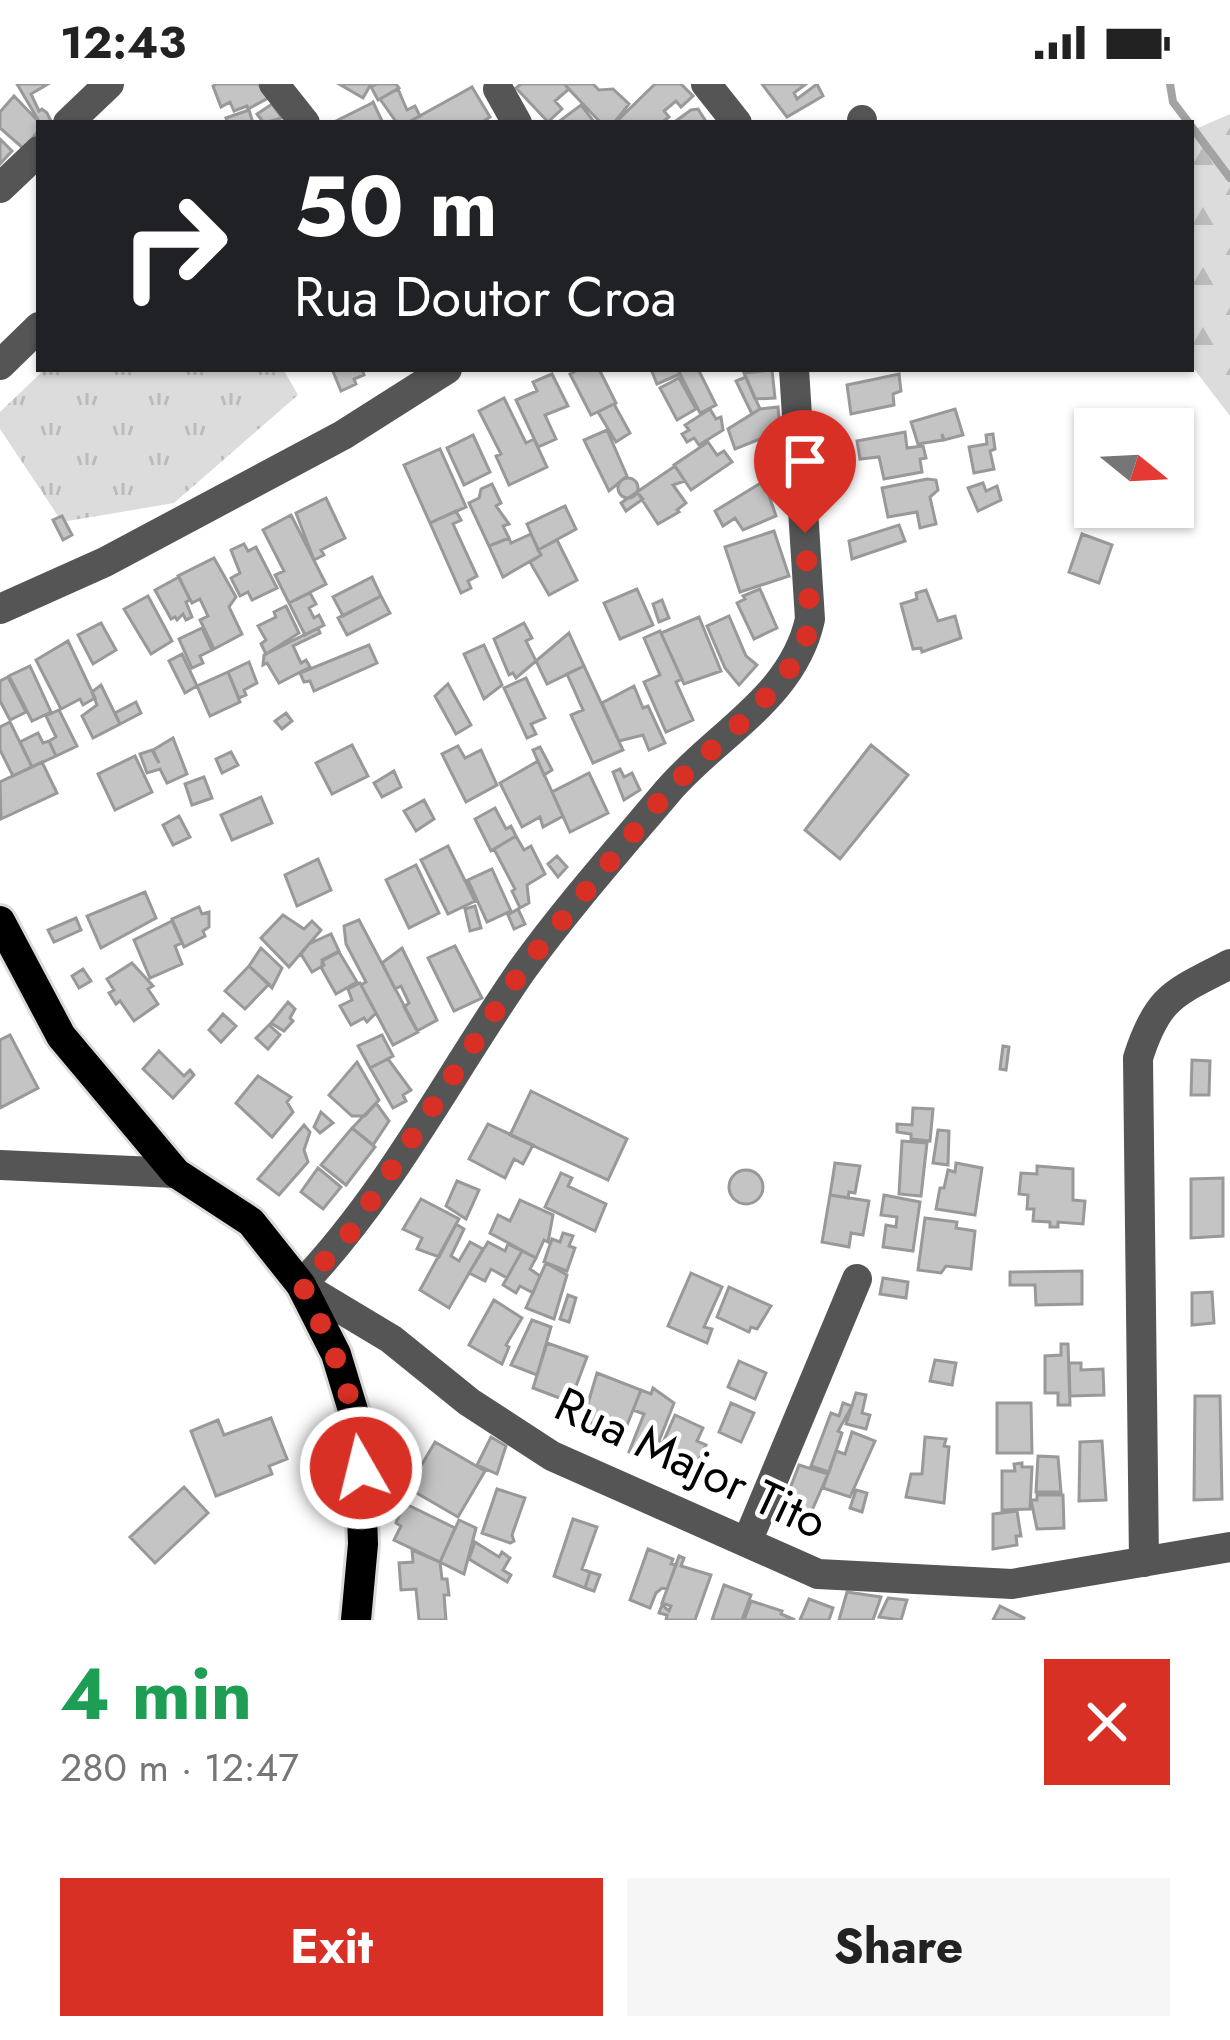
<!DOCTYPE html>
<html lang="en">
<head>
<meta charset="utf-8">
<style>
  body { margin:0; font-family:Jost,sans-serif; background:#f6f6f6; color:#222; height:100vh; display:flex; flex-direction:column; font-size:45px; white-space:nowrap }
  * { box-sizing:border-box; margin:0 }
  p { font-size:39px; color:#767676 }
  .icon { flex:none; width:66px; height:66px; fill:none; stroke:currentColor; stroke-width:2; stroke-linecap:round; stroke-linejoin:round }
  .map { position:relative; height:1536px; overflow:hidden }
  .sheet { display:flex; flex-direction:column; background:#fff; flex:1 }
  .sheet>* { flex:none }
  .banner { position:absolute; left:36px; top:36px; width:1158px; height:252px; border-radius:0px; box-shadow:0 3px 9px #0004; background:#202124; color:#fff; overflow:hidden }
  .needle { width:78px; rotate:108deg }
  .tools { position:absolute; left:1074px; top:324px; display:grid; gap:24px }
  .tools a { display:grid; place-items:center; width:120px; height:120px; border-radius:0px; background:#fff; box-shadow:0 3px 9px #0004; font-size:60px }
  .pin { position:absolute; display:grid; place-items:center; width:102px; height:102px; color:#fff; margin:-123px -51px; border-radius:50% 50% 50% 0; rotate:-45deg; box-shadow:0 0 12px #0007 }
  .pin .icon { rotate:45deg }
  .me { position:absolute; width:132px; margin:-66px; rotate:352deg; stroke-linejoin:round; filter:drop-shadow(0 0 9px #0008) }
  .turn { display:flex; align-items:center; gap:42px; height:252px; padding:0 60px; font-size:54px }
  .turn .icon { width:156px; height:156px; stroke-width:2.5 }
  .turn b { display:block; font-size:84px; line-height:102px }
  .round { display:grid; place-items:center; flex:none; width:126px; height:126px; border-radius:0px; background:#f6f6f6 }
  .headline { display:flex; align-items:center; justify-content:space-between; height:204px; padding:0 60px }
  h1 { font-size:72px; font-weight:700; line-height:90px; color:#1e9e55 }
  .cta { display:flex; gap:24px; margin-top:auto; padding:24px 60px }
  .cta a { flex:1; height:138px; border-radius:0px; background:#d93025; color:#fff; font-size:48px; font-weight:700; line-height:138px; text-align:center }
  .cta a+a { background:#f6f6f6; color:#222 }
  .status { display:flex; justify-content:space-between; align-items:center; height:84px; padding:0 60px; background:#fff; direction:ltr }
  .status svg { height:33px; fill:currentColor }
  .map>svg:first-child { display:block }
</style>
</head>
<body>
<div class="status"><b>12:43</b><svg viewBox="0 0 49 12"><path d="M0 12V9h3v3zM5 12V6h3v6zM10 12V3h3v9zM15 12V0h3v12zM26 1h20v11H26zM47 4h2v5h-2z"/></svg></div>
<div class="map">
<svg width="1230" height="1536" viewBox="0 0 1230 1536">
  <defs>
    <pattern id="forest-firs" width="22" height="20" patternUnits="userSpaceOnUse" patternTransform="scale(3)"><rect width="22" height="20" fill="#dcdcdc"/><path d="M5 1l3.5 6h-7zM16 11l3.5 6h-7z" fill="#bbb"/></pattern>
    <pattern id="park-tufts" width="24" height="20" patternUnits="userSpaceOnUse" patternTransform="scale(3)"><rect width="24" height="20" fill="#dcdcdc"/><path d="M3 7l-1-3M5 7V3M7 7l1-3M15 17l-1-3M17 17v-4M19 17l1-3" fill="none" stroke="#bbb"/></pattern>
  </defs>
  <rect width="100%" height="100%" fill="#fff"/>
  <path fill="url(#forest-firs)" d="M1230,30V332L1191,281V47Z"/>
  <path fill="url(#park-tufts)" d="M45,285H283L298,311L174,419L62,438L0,345V328Z"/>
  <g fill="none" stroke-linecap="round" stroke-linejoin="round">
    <path stroke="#a3a3a3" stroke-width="8" d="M1170,0L1173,18L1189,39
      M1191,42L1230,94"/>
  </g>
  <path fill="#c4c4c4" stroke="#999" stroke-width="3" d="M17,0H48L31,10L39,27L42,25L47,29L52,39H40Z
    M216,0H258L270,13L248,25L247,22L234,27L230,18L221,23L213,2Z
    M339,0H371L363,14Z
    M377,0H396L399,4L378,16L371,3Z
    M521,0H564L569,5L555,17L562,25L548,38L516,4Z
    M564,0H593L599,6L613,5L629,20L614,39H601Z
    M655,0H681L693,12L681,23L676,17L664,27L669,33L661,39H615Z
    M762,0H806L794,9L797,15L817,0L823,12L787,33Z
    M472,3L490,33L481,39H407Z
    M398,5L407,26L415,22L420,32L407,39H397L380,15Z
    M14,12L40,39L39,46L24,65L0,44V28Z
    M373,18L383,39H332L372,19Z
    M272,20L282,34L264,39L257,30Z
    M581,21L595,39H557Z
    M698,25L707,39H673L691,26Z
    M249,26L253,39H228L226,34Z
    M0,55L12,67L0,80Z
    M332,285H362L364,291L354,295L356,300L341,307Z
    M579,285H599L616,319L591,331L570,290Z
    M651,285H679L680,290L657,300Z
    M698,285L716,321L700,329L678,286Z
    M772,286L775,314L755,315L744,289Z
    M552,290L568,322L545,331L556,355L538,363L516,316L537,307L533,298Z
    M899,290L901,307L893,310L894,321L851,330L847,301Z
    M746,293L760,325L752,330L736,297Z
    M679,294L696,325L677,336L660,304Z
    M504,314L526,359L534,355L547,383L509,401L496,372L501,370L479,327Z
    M614,320L630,349L616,358L598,328Z
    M778,323L780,347L735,365L728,345L760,325Z
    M710,325L716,335L721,333L723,346L699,361L694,354L687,358L682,350L689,346L685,341Z
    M955,325L963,351L944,356L942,350L943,356L918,360L911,338Z
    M607,346L627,392L609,407L584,356Z
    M905,348L907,364L923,362L926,374L920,375L922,388L884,395L879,373L860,375L857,357Z
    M993,350L995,365L990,367L994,385L974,389L969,363L987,360L986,351Z
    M473,351L490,388L464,401L447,364Z
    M708,358L717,371L724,367L732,378L691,406L674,381Z
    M440,365L466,423L430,439L404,381Z
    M675,382L685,397L673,401L686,419L677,426L679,428L658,440L637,408Z
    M618 404a10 10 0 1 1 20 0a10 10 0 1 1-20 0Z
    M927,395L936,396L938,406L930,413L936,440L920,444L917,428L888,433L882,404Z
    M764,397L776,432L743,446L735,434L723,442L715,427Z
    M983,399L986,407L997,402L1001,416L978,427L968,404Z
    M492,400L501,419L496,422L509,440L503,442L509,454L489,462L469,419L479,414L481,405Z
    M637,408L643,415L626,427L621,419Z
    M326,414L345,454L321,466L324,471L314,476L296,429Z
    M565,422L576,445L538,466L527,440Z
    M456,427L461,436L453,440L477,492L468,497L471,504L461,509L430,439Z
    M291,431L326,500L289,519L275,491L284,487L263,446Z
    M62,432L72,451L63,456L53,436Z
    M899,441L905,457L852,475L849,457Z
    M774,447L789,492L740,508L725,463Z
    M531,450L541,471L503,493L489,462L509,454L511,459Z
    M1082,450L1112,461L1099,499L1069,488Z
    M557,456L577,496L549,511L530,478L541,471L538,466Z
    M244,460L248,467L256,463L277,504L252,516L248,508L240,512L231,494L240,489L231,466Z
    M214,474L236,513L229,523L242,550L214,565L200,536L208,532L200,515L192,519L178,492Z
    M179,493L190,516L186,518L192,533L186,536L183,530L177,536L175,533L171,535L155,506Z
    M372,493L381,512L343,532L333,513Z
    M637,505L653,541L620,555L604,519Z
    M760,505L777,544L754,555L737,519L745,515L743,512Z
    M926,506L938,537L955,532L961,554L922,568L921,564L913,565L901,520L917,515L916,509Z
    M310,509L316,520L309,524L314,534L319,531L324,541L305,551L289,519Z
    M148,512L172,557L151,570L124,525Z
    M381,512L390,529L347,551L338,534Z
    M662,516L669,534L659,538L653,520Z
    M286,522L299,549L266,570L261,560L266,556L258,542L276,533L274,528Z
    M729,532L746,572L757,581L739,601L725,584L707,542Z
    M699,533L721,587L684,600L661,549Z
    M101,539L116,566L93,580L78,551Z
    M524,539L532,554L526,557L536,577L516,594L513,589L509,591L494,555Z
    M202,544L212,566L200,572L203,579L192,584L179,555Z
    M318,544L320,549L293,562L301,579L306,576L310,583L279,599L267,579L263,581L264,571Z
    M660,547L682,595L676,598L693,636L666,648L644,598L660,591L644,554Z
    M569,549L584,582L547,600L536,577Z
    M68,557L95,614L83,621L80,615L61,625L36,576Z
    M369,561L377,579L314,607L310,597L304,598L300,589Z
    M484,561L502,601L484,615L464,570Z
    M182,570L197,602L185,609L169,577Z
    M249,578L257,599L244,606L246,611L239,614L228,588Z
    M30,582L51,628L32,637L9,592Z
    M584,582L623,666L593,679L571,631L583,626L567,590Z
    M228,588L240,618L210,632L197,602Z
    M8,593L26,628L10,636L0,617V597Z
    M526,594L545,634L531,640L536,650L527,654L504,604Z
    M448,600L471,641L456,650L435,612Z
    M101,601L120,640L93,654L82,632L97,621L92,608Z
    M634,602L643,624L648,622L665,659L649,666L643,651L619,657L602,619Z
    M136,618L141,629L120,640L115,629Z
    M59,626L77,662L56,672L49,657L56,653L46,632Z
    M286,629L292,637L282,645L275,637Z
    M10,638L32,683L13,692L0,666V643Z
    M38,649L43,659L49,657L56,672L32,683L20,658Z
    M173,654L187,690L167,699L160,685L147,689L140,670L152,666L159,679L153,666Z
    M352,661L368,692L332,710L316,679Z
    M871,661L908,691L840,775L805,746Z
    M458,662L465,674L481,666L497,701L466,718L442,670Z
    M540,663L552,686L544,691L533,666Z
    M231,668L238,681L222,689L216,675Z
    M135,672L152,708L115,726L98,690Z
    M538,677L563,732L543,743L540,733L522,743L500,699Z
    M42,678L57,709L1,735L0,698Z
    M620,685L624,693L632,689L640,706L624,716L613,688Z
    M394,687L401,703L382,713L374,699Z
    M589,689L608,729L570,748L552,708Z
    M204,693L212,714L192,721L185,700Z
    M261,713L272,739L232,756L221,731Z
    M424,716L434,735L416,747L404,727Z
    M495,724L506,745L511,742L516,752L491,767L475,735Z
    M179,732L190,753L173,761L163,741Z
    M516,752L524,766L531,762L545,790L527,801L529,819L520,824L512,807L515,805L494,765Z
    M448,762L475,817L448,830L421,776Z
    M557,772L567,783L558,793L548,780Z
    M318,775L331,806L297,822L285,791Z
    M416,781L439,829L409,844L386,796Z
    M492,785L511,827L487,838L468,796Z
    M145,808L156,834L101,864L87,832Z
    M475,822L481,844L470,847L465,825Z
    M199,823L202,830L209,828V843L203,847L205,852L184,863L172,835Z
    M518,825L525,840L514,845L508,831Z
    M283,831L304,845L312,837L321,846L289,883L261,854Z
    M76,834L81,846L54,858L48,846Z
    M359,836L418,948L393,961L361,901L366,898L346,860L344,842Z
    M172,837L182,859L175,862L182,880L150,894L134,856Z
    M331,850L339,867L322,876L324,881L312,888L301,870L309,860Z
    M455,862L482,914L454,927L428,874Z
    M261,864L282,884L272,904L249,882Z
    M402,864L437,936L417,947L404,923L409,919L401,902L395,905L382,879Z
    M339,868L357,898L336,910L322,885V877Z
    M132,879L153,902L148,905L158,920L134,937L120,917L116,920L109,909L114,906L107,895Z
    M249,882L269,900L245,925L225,907Z
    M83,885L91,897L79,904L72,892Z
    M360,899L376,929L367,938L364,934L351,941L340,922L352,916L348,905Z
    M288,918L295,925L290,934L293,937L284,947L271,939Z
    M223,930L236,942L221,958L209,946Z
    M269,941L280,951L268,965L256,954Z
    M10,951L38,1004L0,1024V956Z
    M382,951L393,972L370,984L358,962Z
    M1003,962L1009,963L1006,986L1000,985Z
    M159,967L184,992L190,986L194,991L173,1014L143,985Z
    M388,975L411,1006L403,1011L406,1017L393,1024L370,984Z
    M1192,976L1210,977L1209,1011H1191Z
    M357,978L379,1016L365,1032H352L329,1011Z
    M258,992L291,1013L287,1018L293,1028L272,1053L236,1019Z
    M531,1007L627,1055L608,1096L510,1051Z
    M376,1019L389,1037L373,1061L352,1044Z
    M913,1024L933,1025L930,1057L911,1055V1050L897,1048V1040L912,1041Z
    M321,1028L333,1039L320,1049L314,1043Z
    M488,1040L533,1061L523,1080L514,1075L505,1094L469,1075Z
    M304,1041L310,1048L304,1066L308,1078L279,1111L258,1095Z
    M352,1044L375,1063L346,1101L321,1081Z
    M938,1046L949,1047L948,1081L933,1079Z
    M902,1057L927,1059L921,1112L899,1110Z
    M835,1079L860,1082L855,1109L849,1108L848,1114L830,1111Z
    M956,1079L982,1084L975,1131L936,1125L940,1104H944L948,1086L955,1088Z
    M1037,1082L1073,1085V1116L1085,1117L1083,1140L1058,1138V1143H1050V1138L1033,1137L1034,1125H1027L1028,1111L1019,1110L1021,1089L1037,1090Z
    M318,1084L341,1103L323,1125L301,1108Z
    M729 1103a17 17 0 1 1 34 0a17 17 0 1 1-34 0Z
    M561,1089L572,1094L568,1102L606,1120L595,1147L545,1123Z
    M1223,1094V1152L1191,1154V1095Z
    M457,1097L479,1106L466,1135L446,1122Z
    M830,1111L869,1117L863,1151L851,1149L849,1163L822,1158Z
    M884,1111L920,1118L913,1167L883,1163L886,1141L896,1143L897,1133L881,1131Z
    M421,1115L459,1135L439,1173L417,1165L422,1154L403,1145Z
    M520,1116L553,1131L548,1158L544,1156L536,1174L490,1149L498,1131L510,1137Z
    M925,1134L957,1138L956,1144L975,1147L971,1185L946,1182L941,1189L918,1186Z
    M456,1140L464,1145L451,1172L459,1177L470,1158L483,1165L449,1224L420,1206Z
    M563,1149L573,1152L569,1162L575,1164L567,1187L544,1178L552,1155L560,1158Z
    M488,1158L505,1167L508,1160L522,1167L507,1194L491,1185L485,1197L469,1189Z
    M522,1167L536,1174L530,1185L540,1192L533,1209L520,1202L516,1209L503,1201Z
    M546,1179L567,1191L554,1235L526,1224Z
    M1082,1187V1220L1036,1221L1035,1201H1010V1188Z
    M691,1189L722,1203L704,1243L712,1245L707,1259L668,1242Z
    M883,1194L908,1198L906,1214L880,1210Z
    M729,1203L771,1222L757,1245L751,1243L749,1248L717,1233Z
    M1212,1208L1214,1239L1192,1241V1209Z
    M568,1211L576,1214L569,1238L560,1235Z
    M494,1216L522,1234L506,1261L509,1263L502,1280L469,1261Z
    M532,1236L551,1243L537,1291L511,1281Z
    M547,1259L587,1273L570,1318L533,1304Z
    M1061,1260H1068L1070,1321H1058V1309H1045V1272L1061,1271Z
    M935,1276L956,1279L952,1301L930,1297Z
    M739,1277L766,1289L755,1315L728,1303Z
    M1069,1279H1081V1286L1103,1285L1104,1311L1070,1312Z
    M597,1289L641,1306L623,1351L583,1336Z
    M653,1304L674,1319L659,1357L663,1359L658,1368L639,1363L636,1371L629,1368L644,1330L633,1326L641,1306L651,1310Z
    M856,1309L866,1311L862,1329L870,1331L866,1345L846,1340Z
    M1195,1312H1220L1222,1415L1194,1416Z
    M731,1319L754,1329L741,1358L719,1348Z
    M843,1319L852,1322L838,1347L842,1349L829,1388L811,1382L831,1329L839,1332Z
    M997,1319H1031L1032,1369H997Z
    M675,1331L703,1344L697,1357L706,1361L694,1386L658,1370Z
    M271,1334L287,1375L269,1382L272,1390L216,1412L191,1347L218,1336L224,1351Z
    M852,1348L875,1357L850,1413L823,1404L836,1367L845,1370Z
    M491,1353L506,1362L497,1390L477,1381Z
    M925,1353L946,1355L944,1362L949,1363L944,1419L906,1413L911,1390H922Z
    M1102,1357L1106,1416L1079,1417L1080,1358Z
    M435,1358L485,1387L458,1433L408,1404Z
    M1038,1372L1058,1373L1061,1408H1036Z
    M1022,1379V1383H1032L1030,1425L1002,1426V1387H1015L1014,1380Z
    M799,1381L828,1390L809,1433L781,1428Z
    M184,1403L208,1429L155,1479L130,1453Z
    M497,1405L525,1414L512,1451L514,1457L510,1459L482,1449Z
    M856,1406L867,1409L862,1428L850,1424Z
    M1037,1411H1063L1064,1444L1037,1445L1031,1416H1037Z
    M408,1421L455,1444L440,1478L394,1456L401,1442L396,1439L403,1422Z
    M1017,1427L1021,1452H1016L1017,1461L993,1465V1430Z
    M573,1435L597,1443L582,1485L590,1488L585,1504L554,1492Z
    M459,1436L476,1444L464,1490L440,1478Z
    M475,1458L499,1473L502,1468L510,1474L503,1486L511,1491L507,1498L469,1475Z
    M648,1465L673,1475L671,1480L676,1481L667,1505L662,1504L656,1509L650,1524L630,1516Z
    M412,1466L440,1478L442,1495H447L449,1511H444L446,1536H419L416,1505L401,1506L399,1479L413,1478Z
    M679,1472L684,1474L681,1482L711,1491L695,1536H666L667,1531L659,1529L662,1521L669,1527L671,1522L662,1519Z
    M590,1488L600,1491L594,1507L585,1504Z
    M724,1501L751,1511L742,1536H712Z
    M847,1508L881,1513L873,1536H839Z
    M888,1514L907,1516L901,1536L879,1533Z
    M809,1515L833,1524L829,1536H800Z
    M751,1517L782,1527L781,1530L795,1536H744Z
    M1000,1522L1024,1534L1023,1536H993Z"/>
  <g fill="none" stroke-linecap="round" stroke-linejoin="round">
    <g stroke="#dbdbdb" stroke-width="36">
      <path id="major" d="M0,837L61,952L176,1089L251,1138L301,1201L336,1270L359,1346L363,1460L356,1536"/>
    </g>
    <path stroke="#555" stroke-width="30" d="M274,0L305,39
      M706,0L737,39
      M498,5L517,39
      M862,36V39
      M68,39L109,0
      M0,104L39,67
      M0,281L39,243
      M794,285L810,535C793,614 715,651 667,708C618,766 566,825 522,886C449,991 390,1108 301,1201L391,1255L469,1318L552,1372L818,1490L1012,1500L1230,1463
      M0,525L105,478L343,351L447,285
      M0,1081L176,1089
      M747,1458L857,1195
      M1144,1478L1138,974C1158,911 1175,909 1230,880"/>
    <use href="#major" stroke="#000" stroke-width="30"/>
  </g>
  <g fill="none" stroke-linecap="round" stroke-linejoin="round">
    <path stroke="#d93025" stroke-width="21" stroke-dasharray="0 37.8" d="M361,1384C358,1316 331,1260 302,1201L348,1152L524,883L671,703L757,624L803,568L810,536L805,449"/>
  </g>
  <g text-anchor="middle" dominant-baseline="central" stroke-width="9" stroke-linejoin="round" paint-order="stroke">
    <g font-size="48" fill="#000" stroke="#fff">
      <text transform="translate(691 1379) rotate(25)">Rua Major Tito</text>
    </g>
  </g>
</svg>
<div class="tools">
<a><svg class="needle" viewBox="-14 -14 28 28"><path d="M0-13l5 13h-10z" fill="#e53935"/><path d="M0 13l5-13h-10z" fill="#767676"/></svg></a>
</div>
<div class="pin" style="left:805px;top:449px;background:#d93025"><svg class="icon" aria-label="arrive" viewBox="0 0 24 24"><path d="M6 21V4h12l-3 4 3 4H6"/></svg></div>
<svg class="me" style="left:361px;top:1384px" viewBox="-20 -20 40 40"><circle r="17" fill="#d93025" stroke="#fff" stroke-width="3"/><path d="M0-11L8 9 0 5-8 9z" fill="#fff"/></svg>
<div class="banner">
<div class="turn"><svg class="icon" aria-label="right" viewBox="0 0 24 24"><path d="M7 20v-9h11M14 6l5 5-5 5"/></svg><div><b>50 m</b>Rua Doutor Croa</div></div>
</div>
</div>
<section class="sheet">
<div class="headline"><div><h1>4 min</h1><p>280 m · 12:47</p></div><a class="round" style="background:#d93025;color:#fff"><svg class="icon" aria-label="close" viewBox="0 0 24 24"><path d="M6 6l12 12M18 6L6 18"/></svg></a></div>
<div class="cta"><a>Exit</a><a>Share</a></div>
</section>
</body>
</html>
